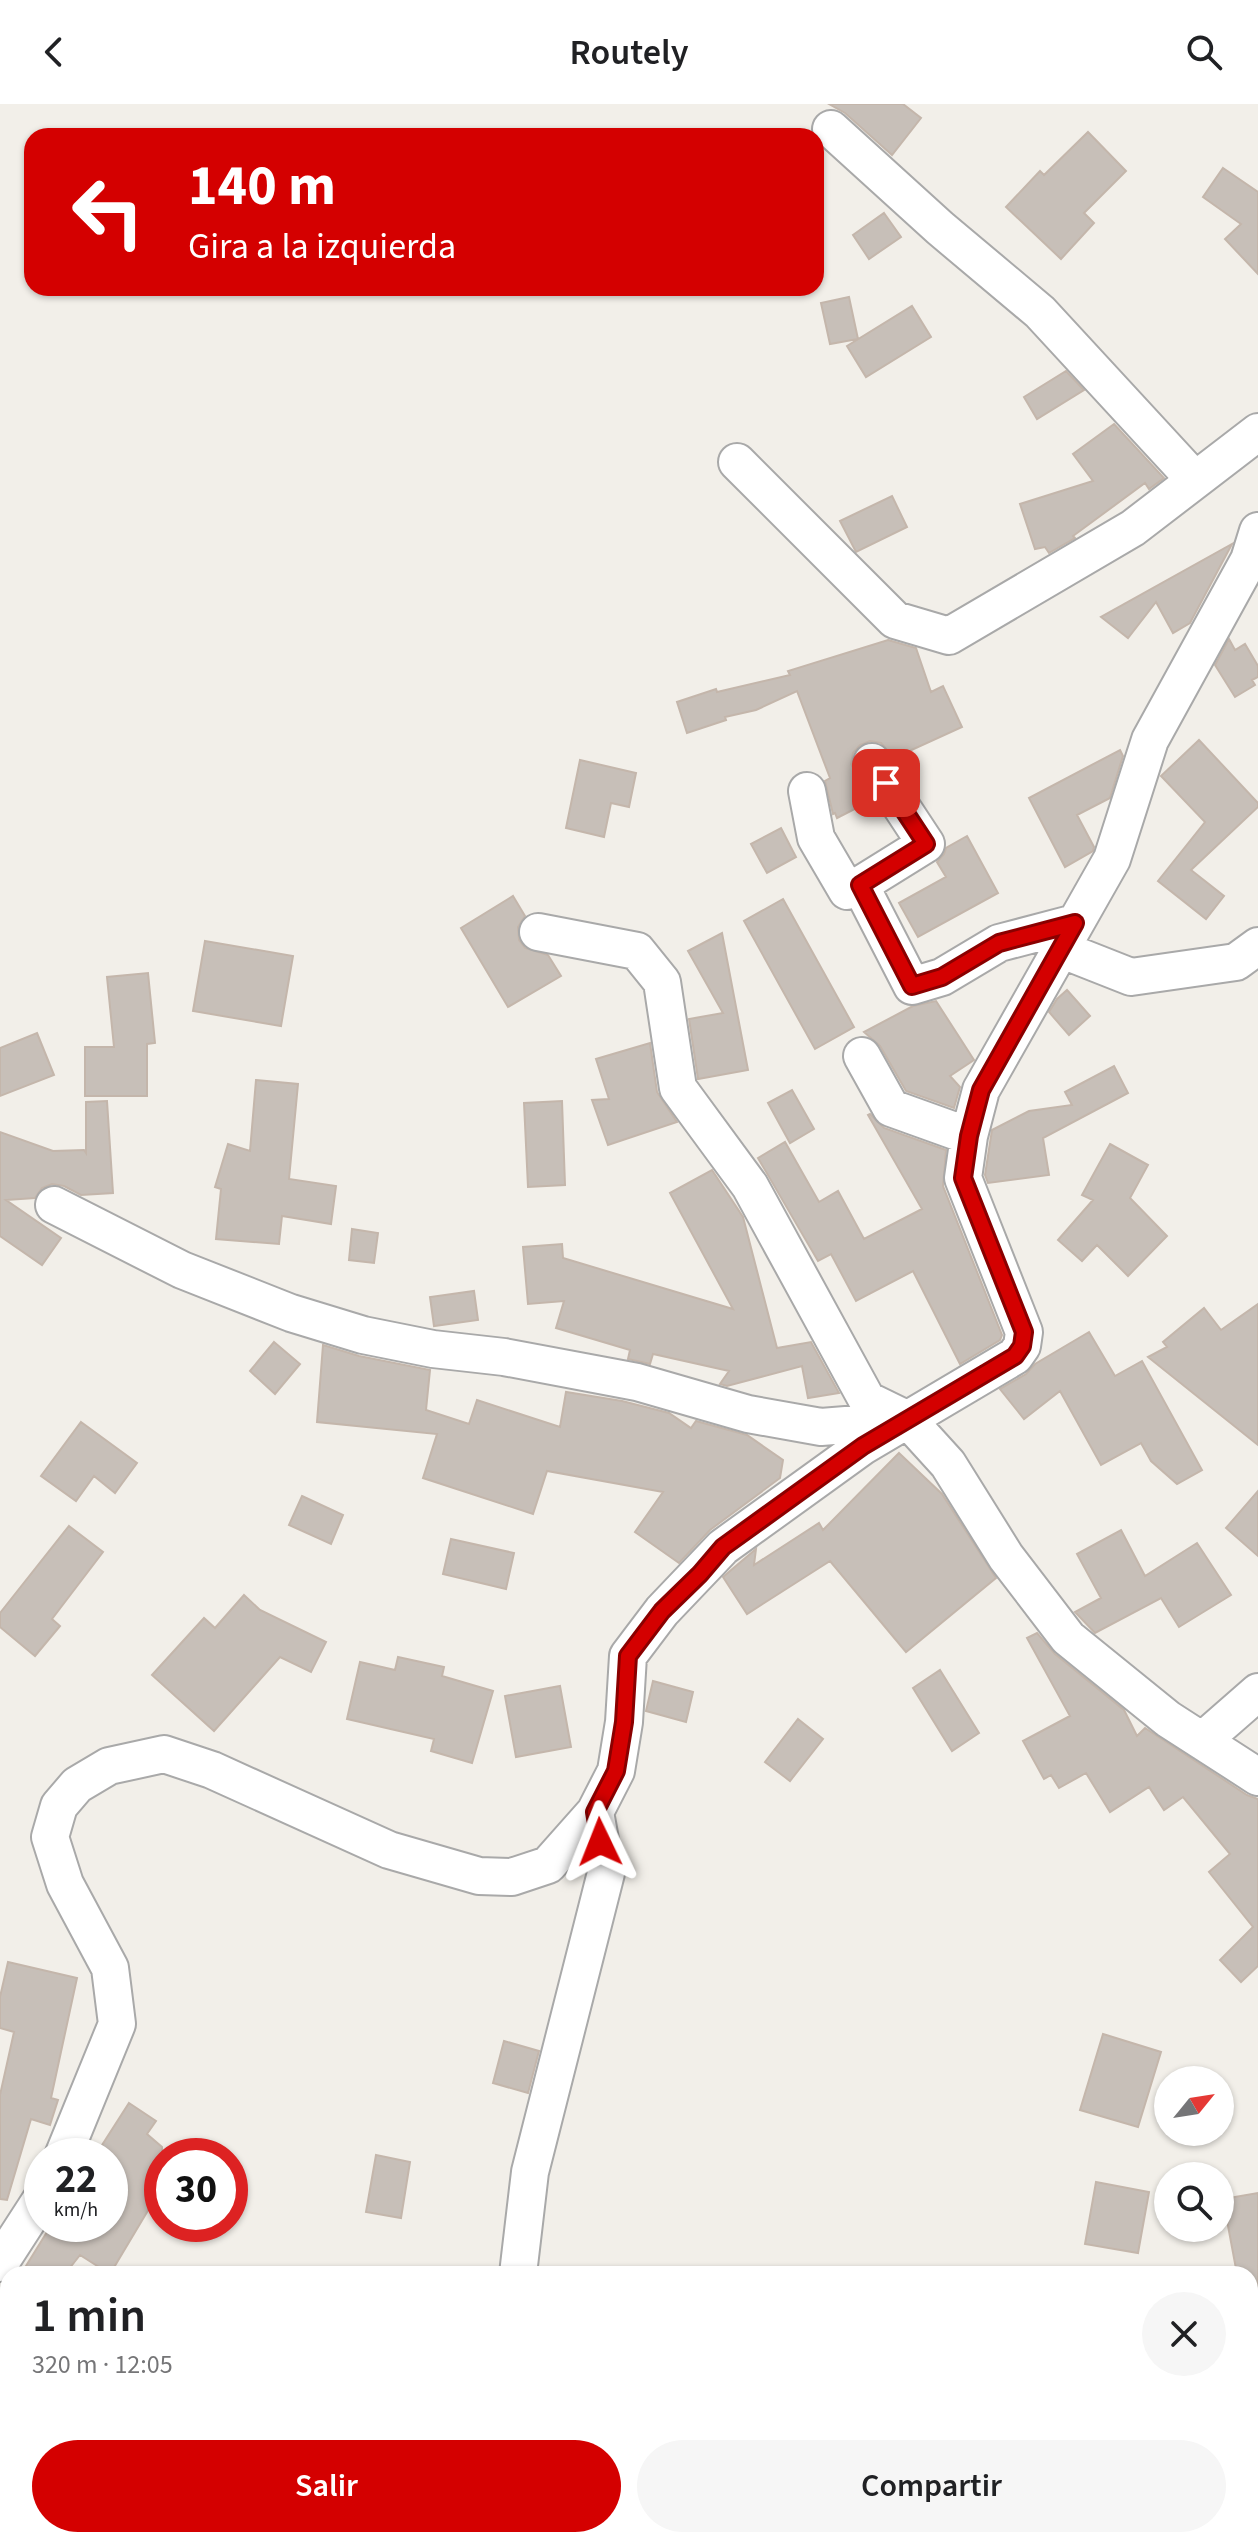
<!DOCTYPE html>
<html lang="es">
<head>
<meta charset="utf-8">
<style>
  body { margin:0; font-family:"Source Sans 3",sans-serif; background:#f6f6f6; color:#202124; height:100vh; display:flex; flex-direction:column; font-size:30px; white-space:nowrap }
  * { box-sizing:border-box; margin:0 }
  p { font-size:26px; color:#757577 }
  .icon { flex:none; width:44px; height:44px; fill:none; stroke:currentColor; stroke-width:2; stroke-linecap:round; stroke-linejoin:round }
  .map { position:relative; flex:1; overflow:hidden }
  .panel { position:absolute; left:0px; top:2162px; width:1258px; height:282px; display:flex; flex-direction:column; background:#fff; border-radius:24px 24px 0 0; box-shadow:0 2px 6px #0004 }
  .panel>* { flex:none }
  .hud { position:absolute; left:24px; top:24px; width:800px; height:168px; border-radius:24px; box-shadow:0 2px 6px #0004; background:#d40000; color:#fff; overflow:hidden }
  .needle { width:52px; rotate:60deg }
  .tools { position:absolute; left:1154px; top:1962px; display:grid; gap:16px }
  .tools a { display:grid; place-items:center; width:80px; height:80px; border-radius:50%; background:#fff; box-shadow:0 2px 6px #0004; font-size:40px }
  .speed { position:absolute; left:24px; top:2034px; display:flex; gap:16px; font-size:40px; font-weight:700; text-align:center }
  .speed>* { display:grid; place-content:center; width:104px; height:104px; border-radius:50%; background:#fff; box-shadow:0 2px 6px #0004; line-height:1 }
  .speed small { font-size:20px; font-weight:400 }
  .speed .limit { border:12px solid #d22; background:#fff; color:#111 }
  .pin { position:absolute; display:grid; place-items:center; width:68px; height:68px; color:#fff; margin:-34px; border-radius:16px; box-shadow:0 4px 12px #0006 }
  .me { position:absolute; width:88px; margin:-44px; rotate:358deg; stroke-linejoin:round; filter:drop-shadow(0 0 6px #0008) }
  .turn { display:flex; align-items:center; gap:28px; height:168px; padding:0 32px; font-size:36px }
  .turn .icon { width:104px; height:104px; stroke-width:2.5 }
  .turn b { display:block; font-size:56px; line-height:68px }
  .round { display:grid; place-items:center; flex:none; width:84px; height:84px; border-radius:42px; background:#f6f6f6 }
  .head { display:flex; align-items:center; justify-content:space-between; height:136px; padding:0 32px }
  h1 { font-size:48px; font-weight:600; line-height:60px }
  .primary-button { display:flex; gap:16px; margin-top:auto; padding:16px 32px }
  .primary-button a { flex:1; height:92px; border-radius:48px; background:#d40000; color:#fff; font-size:32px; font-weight:600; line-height:92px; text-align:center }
  .primary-button a+a { background:#f6f6f6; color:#202124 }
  header { display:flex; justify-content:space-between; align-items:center; height:104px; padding:0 32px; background:#fff; font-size:36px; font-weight:600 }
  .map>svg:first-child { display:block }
</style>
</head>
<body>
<header><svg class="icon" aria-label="back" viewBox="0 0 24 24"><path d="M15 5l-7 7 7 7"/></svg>Routely<svg class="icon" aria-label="search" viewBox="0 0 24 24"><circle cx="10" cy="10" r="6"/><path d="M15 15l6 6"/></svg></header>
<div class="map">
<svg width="1258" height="2443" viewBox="0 0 1258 2443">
  <rect width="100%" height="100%" fill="#f2efe9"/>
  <path fill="#c7bfb8" stroke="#c4b6ab" stroke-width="2" d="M829,0H903L921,14L892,51L845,9Z
    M1088,28L1126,67L1084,109L1094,119L1061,155L1006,103L1040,67L1044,71Z
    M1223,64L1258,88V170L1225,135L1241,120L1203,93Z
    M884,109L901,133L869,155L853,131Z
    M849,193L858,235L830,240L821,199Z
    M912,202L931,233L866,273L847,242Z
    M1066,267L1084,286L1037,315L1024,293Z
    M1114,320L1164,374L1149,385L1145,379L1073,432L1075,434L1049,449L1045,443L1035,445L1020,400L1093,377L1073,350Z
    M892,392L907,423L856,448L840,417Z
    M1232,440L1190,519L1173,529L1156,498L1128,534L1101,513Z
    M1229,535L1235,546L1245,540L1258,562V573L1252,576L1255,581L1235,593L1215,561Z
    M888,536L916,544L931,588L943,582L962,623L894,654L881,639L870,637L860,641L853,649L851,660L872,696L837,714L835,709L833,710L825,677L830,674L797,587L756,606L725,613L726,616L687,629L677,598L716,585L717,588L790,571L788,567Z
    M1199,636L1258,699V703L1191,766L1224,792L1206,815L1158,777L1205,718L1161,672Z
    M1120,646L1123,652L1110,694L1077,711L1094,743L1093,747L1065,763L1029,694Z
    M580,656L636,669L629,703L611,699L604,733L566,724Z
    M781,724L796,753L767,769L751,740Z
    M967,732L998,789L918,833L899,799L946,773L937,758L944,750L946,744Z
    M513,792L525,812L518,823L519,836L525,844L548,851L561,872L508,903L461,824Z
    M783,795L854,923L815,945L744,817Z
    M722,829L748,966L698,975L689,915L723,909L688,847Z
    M205,837L293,852L281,922L193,907Z
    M148,869L155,939L147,940V992H85V943H114L107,873Z
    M1067,886L1090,912L1069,931L1049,908L1057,895Z
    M936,897L974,956L950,972L960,983L954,1004L906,987L880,942L864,928L913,902Z
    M37,929L54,971L0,992V944Z
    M650,939L657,988L677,1018L608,1041L592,996L609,995L596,955Z
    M1114,962L1128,989L1043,1034L1049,1071L988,1079L985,1071L992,1026L1029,1007L1072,1001L1065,988Z
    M256,976L298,980L289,1075L336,1082L331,1120L282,1112L279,1140L216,1135L221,1085L215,1083L228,1040L250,1047Z
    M792,986L814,1025L790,1039L768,999Z
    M107,997L113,1089L81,1091L64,1082L52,1080L42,1084L35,1094L6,1096L61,1134L42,1161L0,1132V1028L53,1047L84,1046L86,1049V998Z
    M562,997L565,1081L528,1083L524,999Z
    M870,1010L884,1024L946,1046L943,1082L1002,1231L1000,1236L960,1260L913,1167L856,1197L831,1150L818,1157L758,1054L785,1038L819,1098L838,1087L864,1135L922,1105L868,1011Z
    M1110,1040L1148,1061L1130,1094L1167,1132L1128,1172L1097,1141L1082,1157L1058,1136L1093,1096L1082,1091Z
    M712,1066L743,1113L777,1244L811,1238L839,1289L808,1294L802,1262L727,1282L720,1280L729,1267L653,1250L650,1260L628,1255L630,1246L556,1224L564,1197L528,1200L523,1143L562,1140L563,1154L733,1205L670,1089Z
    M352,1125L378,1129L374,1159L349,1156Z
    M474,1187L478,1216L434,1222L430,1193Z
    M1258,1200V1341L1148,1253L1167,1243L1163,1238L1204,1204L1221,1226Z
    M1089,1228L1115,1272L1142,1257L1202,1366L1177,1380L1151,1357L1141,1339L1101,1361L1060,1287L1024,1315L1000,1285L1026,1270L1035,1260Z
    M274,1238L300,1260L275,1290L250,1267Z
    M323,1241L359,1252L430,1266L426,1306L469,1320L477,1296L560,1323L566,1288L622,1297L669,1309L691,1324L696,1317L747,1331L783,1356L780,1374L710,1426L679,1459L635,1428L663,1388L547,1367L533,1410L423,1374L437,1330L317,1318Z
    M81,1318L137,1359L115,1389L94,1372L76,1397L41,1372Z
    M899,1349L942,1390L996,1474L906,1548L830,1457L747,1510L723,1473L756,1445L754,1461L819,1419L823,1426Z
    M1258,1387V1452L1226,1424Z
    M302,1392L343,1411L331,1440L289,1421Z
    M69,1422L103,1448L52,1515L60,1522L35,1552L0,1523V1509Z
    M1121,1426L1145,1472L1197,1439L1231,1491L1179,1523L1161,1494L1095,1529L1075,1508L1101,1494L1077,1450Z
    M451,1435L514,1449L506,1485L443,1470Z
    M244,1491L260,1506L326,1538L311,1568L280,1553L214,1627L152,1571L204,1514L215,1524Z
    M1037,1529L1055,1550L1124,1606L1137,1632L1145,1624L1247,1691L1258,1695V1862L1241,1878L1220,1856L1253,1823L1209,1768L1230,1750L1183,1693L1164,1706L1149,1683L1110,1708L1086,1669L1059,1684L1051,1671L1044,1675L1023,1637L1070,1612L1027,1534Z
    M398,1553L444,1563L442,1572L493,1587L472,1659L431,1647L434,1635L347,1615L360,1558L395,1566Z
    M940,1566L979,1629L952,1647L913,1584Z
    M653,1577L693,1588L686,1618L646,1607Z
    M560,1582L571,1643L516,1653L505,1592Z
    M798,1615L823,1635L790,1677L765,1658Z
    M8,1858L77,1874L51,1994L58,1996L50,2021L31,2015L7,2096L0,2095V1991L14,1928L0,1924V1893Z
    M1103,1930L1161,1948L1138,2023L1080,2006Z
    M504,1937L539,1947L528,1989L493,1979Z
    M129,1999L156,2017L147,2030L162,2043V2083L110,2170L80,2151L65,2170H21L52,2120H110V2052H95Z
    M376,2051L410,2058L401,2114L366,2108Z
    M1096,2078L1149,2088L1138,2149L1085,2140Z
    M1258,2089V2210L1250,2211V2170H1237L1223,2095Z"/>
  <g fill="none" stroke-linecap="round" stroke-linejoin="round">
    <g stroke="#a9a9a9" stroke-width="40">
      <path id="minor" d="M831,25L940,124L1040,208L1195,376
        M737,358L895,516L949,532L1133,424L1258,328
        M872,658L926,740L860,781L912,882L942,873L999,839L1075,819
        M807,687L816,734L847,787L860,781
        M538,828L637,847L662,878L678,984L750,1082L867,1296L908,1316
        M1060,845L1131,873L1236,858L1258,842
        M862,952L891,1004L969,1032
        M54,1101L182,1166L291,1209L363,1231L433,1245L504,1253L637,1278L748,1310L821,1323L908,1316L948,1360L1006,1453L1068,1534L1168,1615L1258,1673
        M1202,1637L1258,1588
        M63,2052L117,1920L110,1864L65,1780L50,1733L59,1702L77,1681L109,1662L164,1650L212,1666L389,1746L479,1772L512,1773L548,1761L595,1708L616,1667L624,1618L628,1552L662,1507L723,1443L863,1342L1015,1252L1022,1242L1024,1228L963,1074L969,1032L981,986L1112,755L1150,636L1249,456L1258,427
        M0,2159L42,2094
        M518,2170L530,2068L606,1769L595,1708
        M564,2443L565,2436"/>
    </g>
    <use href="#minor" stroke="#fff" stroke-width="36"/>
  </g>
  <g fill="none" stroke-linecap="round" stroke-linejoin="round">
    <g stroke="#8a0000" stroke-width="20">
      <path id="route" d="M600,1738L595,1708L616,1667L624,1618L628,1552L662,1507L700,1470L723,1443L863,1342L1015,1252L1022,1242L1024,1228L963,1074L969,1032L981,986L1075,819L999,839L942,873L912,882L860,781L926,740L886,679"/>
    </g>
    <use href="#route" stroke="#d40000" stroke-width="14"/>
  </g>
</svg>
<div class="tools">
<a><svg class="needle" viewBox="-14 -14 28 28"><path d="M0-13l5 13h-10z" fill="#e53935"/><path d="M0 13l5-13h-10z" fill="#757577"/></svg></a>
<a><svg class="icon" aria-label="search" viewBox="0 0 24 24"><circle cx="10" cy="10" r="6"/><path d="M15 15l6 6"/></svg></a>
</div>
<div class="speed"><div>22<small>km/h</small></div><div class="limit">30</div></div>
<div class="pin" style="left:886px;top:679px;background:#d93025"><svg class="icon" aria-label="arrive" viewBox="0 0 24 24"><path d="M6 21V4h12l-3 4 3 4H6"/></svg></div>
<svg class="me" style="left:600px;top:1738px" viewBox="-20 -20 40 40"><path d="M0-17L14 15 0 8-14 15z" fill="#d40000" stroke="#fff" stroke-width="4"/></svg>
<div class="hud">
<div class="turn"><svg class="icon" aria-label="left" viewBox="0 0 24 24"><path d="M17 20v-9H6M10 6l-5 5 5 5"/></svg><div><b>140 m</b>Gira a la izquierda</div></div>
</div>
<section class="panel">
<div class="head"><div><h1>1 min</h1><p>320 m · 12:05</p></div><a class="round"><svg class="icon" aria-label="close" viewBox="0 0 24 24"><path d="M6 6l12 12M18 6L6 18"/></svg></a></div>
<div class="primary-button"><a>Salir</a><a>Compartir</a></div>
</section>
</div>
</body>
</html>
